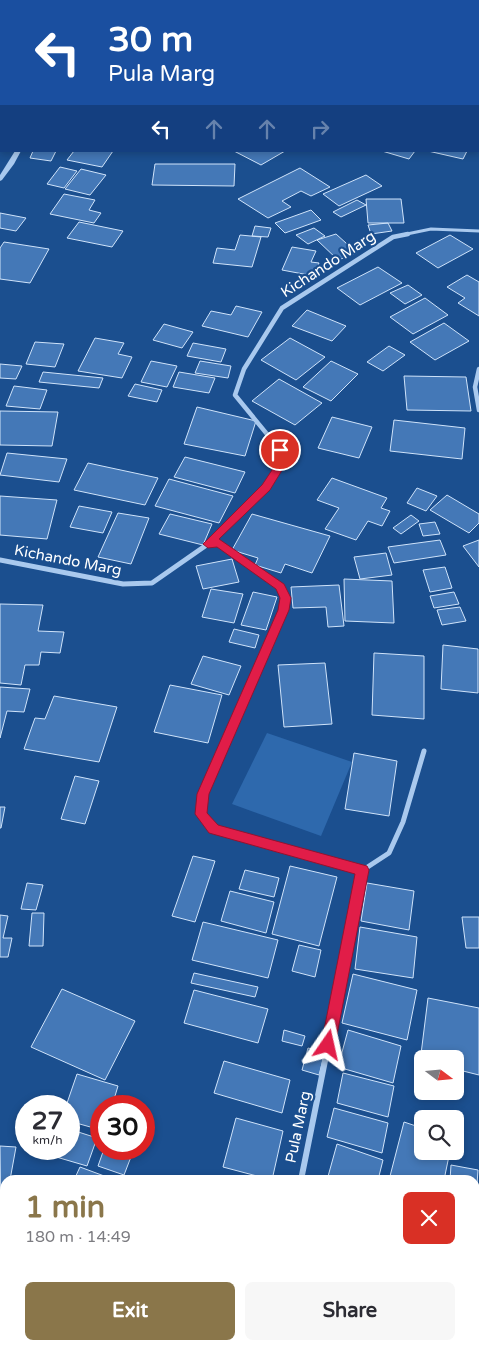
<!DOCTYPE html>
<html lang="en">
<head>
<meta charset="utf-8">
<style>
  body { margin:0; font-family:"Varela Round",sans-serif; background:#f7f7f7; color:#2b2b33; height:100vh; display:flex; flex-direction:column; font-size:19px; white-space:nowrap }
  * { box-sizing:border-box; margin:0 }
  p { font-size:16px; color:#7c7c81 }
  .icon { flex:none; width:28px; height:28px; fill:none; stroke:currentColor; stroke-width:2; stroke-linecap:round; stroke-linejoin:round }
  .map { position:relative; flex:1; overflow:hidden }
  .details { position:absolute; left:0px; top:1175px; width:480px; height:175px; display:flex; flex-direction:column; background:#fff; border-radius:15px 15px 0 0; box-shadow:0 2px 8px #0003 }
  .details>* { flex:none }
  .top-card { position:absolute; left:0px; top:0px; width:480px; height:152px; box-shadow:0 2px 8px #0003; background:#1a4fa0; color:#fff; overflow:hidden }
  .needle { width:32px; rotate:106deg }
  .fabs { position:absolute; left:414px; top:1050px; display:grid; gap:10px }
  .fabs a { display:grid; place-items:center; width:50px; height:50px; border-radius:8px; background:#fff; box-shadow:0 2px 8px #0003; font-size:25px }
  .speed { position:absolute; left:15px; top:1095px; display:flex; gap:10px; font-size:25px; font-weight:700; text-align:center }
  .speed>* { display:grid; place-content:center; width:65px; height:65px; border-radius:50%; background:#fff; box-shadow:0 2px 8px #0003; line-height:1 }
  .speed small { font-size:12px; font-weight:400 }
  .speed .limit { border:8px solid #d22; background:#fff; color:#111 }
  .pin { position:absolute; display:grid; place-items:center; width:42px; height:42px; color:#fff; margin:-21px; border:2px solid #fff; border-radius:50%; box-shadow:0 1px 5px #0007 }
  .me { position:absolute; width:55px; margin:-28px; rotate:11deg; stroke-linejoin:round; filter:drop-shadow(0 0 4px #0008) }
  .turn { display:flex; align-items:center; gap:18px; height:105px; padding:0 25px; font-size:22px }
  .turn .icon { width:65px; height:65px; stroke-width:2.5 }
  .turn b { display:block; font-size:35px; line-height:42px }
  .lanes { display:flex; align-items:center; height:48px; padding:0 25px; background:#0003; justify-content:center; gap:25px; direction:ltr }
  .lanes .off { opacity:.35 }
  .round { display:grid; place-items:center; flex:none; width:52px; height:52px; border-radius:8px; background:#f7f7f7 }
  .summary { display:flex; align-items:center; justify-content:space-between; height:85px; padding:0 25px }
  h1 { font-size:30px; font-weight:700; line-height:38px; color:#8a764a }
  .cta { display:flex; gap:10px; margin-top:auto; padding:10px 25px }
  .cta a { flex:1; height:58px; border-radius:8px; background:#8a764a; color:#fff; font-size:20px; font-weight:700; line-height:58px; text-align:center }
  .cta a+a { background:#f7f7f7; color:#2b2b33 }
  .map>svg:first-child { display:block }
</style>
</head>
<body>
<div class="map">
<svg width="479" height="1350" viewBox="0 0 479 1350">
  <rect width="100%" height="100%" fill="#1b4f8f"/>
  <path fill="#2e69ad" d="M267,733L352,762L321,836L232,804Z"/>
  <path fill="#4478b7" stroke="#cfe3fa" d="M435,0H479V7V1H433Z
    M33,151H56L51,161L30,158Z
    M74,151H113L102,167L67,160Z
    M234,151H285L261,165Z
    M382,151H415L409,159Z
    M428,151H467L463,159Z
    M155,164H235L234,186L152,185Z
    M60,167L77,171L64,188L47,184Z
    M300,168L330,187L311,196L301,191L282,201L291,207L268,218L238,199Z
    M81,169L106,175L90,195L65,189Z
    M366,175L382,186L339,206L323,194Z
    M64,194L95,200L89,210L101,213L94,223L50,214Z
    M366,199H401L404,223H368Z
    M357,200L366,205L341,217L333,212Z
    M311,210L321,220L285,233L275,223Z
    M0,213L26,218L16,231L0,228Z
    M79,222L123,231L112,247L67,238Z
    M388,223L392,231L371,234L368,225Z
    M255,226L271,228L268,237L252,236Z
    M314,228L325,236L308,244L296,235Z
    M336,234L357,253L338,260L317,240Z
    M240,235L261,237L252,267L213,263L217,248L235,250Z
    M450,235L473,249L438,268L416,253Z
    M4,242L49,249L30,283L0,279V248Z
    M292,247L316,251L311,262L319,263L314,276L282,270Z
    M378,267L402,283L360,305L337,288Z
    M467,275L479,282V316L458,303L465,298L447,287Z
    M408,285L422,295L405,304L390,293Z
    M425,298L448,315L413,334L390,317Z
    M236,306L262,312L248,337L202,326L211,311L231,315Z
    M307,310L346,326L332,341L292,326Z
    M444,323L469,341L435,360L410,342Z
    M164,324L193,332L182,348L153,340Z
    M95,338L124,343L118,354L132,357L122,378L78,371Z
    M290,338L325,357L296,380L261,360Z
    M35,342L64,344L55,367L26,364Z
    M193,343L226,349L221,362L187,356Z
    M389,346L405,355L383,371L367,362Z
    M151,361L177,366L167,387L141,382Z
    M200,361L231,366L228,378L195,373Z
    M331,361L358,374L331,401L303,387Z
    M0,364L22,366L16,379L0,378Z
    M43,372L103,378L99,388L39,382Z
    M179,372L215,378L209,393L173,387Z
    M404,376L466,377L471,411L407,410Z
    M279,379L322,403L295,425L252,401Z
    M135,384L162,390L157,402L128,396Z
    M14,386L47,390L40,409L6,406Z
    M197,407L256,421L245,456L184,444Z
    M0,411L58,412L52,446L0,445Z
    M332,417L372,427L359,458L318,448Z
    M394,420L465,428L462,459L390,451Z
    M7,453L67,459L59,482L0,475Z
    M185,457L245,472L235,493L174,477Z
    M88,463L158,478L145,505L74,490Z
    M332,478L387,498L381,508L390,511L382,526L368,521L356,540L325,529L339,508L317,500Z
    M169,479L233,496L219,523L155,506Z
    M417,488L437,496L426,511L407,503Z
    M447,495L479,514V523L469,533L430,510Z
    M0,496L57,500L47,539L0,535Z
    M79,506L112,512L103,533L70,527Z
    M118,513L149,518L131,564L98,557Z
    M170,514L212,524L203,545L159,534Z
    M252,514L330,536L312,573L285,564L281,573L255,565L258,558L232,550Z
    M411,515L419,521L401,534L393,528Z
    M435,522L440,534L423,536L419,524Z
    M440,540L446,555L394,563L388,547Z
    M479,540V567L463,546Z
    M386,553L392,575L360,579L354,557Z
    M232,559L239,582L203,589L196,566Z
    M445,567L452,588L430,592L423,570Z
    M344,579L392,581L394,623L345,621Z
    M339,585L344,626L328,627L326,607L293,608L291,587Z
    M211,589L243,594L234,623L202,617Z
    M253,592L277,597L266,630L241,625Z
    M454,592L459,604L434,608L430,596Z
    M0,604L43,605L38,631L64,632L60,653L41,652L39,665H25L21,685L0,683Z
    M460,607L466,621L442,625L437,610Z
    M234,629L259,635L255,648L229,642Z
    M443,645L478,649V693L441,689Z
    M374,653L424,656V719L372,715Z
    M203,656L241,666L229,695L191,684Z
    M325,663L332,724L284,727L278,665Z
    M170,685L222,695L208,743L154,732Z
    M0,687L30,689L24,712L7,711L0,738Z
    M54,696L117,707L99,762L24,749L35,718L45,719Z
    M354,753L397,761L389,816L345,809Z
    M75,776L99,781L85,824L61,819Z
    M0,807H5L1,828H0Z
    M193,856L215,861L195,922L172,916Z
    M290,866L337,877L319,946L272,934Z
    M245,870L279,878L274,897L239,889Z
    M27,883L43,885L36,910L21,909Z
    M367,883L414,891L409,930L361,921Z
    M230,891L274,902L266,933L221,921Z
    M32,913H44L43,946H29Z
    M0,915L8,916L3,938H12L8,957H0Z
    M462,917H479V948H466Z
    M203,922L278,940L268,978L192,960Z
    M360,927L417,937L413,978L355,969Z
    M299,945L321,950L315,977L292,971Z
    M194,973L258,987L255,997L191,983Z
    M353,974L417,990L407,1040L342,1023Z
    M62,989L135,1021L105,1080L31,1047Z
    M194,990L268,1009L258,1043L184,1023Z
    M428,998L479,1008V1075L455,1069V1059H422V1063L420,1062Z
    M284,1030L305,1036L302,1046L282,1041Z
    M348,1030L401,1046L393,1083L338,1067Z
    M308,1048L325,1052L319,1075L302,1070Z
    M224,1061L290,1080L282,1113L214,1093Z
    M343,1073L394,1086L388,1117L337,1103Z
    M77,1074L118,1086L112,1106H101V1130L69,1121V1106H66Z
    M334,1108L388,1123L382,1153L327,1137Z
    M236,1118L283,1131L272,1180L223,1167Z
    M404,1122L422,1128V1151H450L444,1180H389Z
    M69,1129L97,1138L87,1166L46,1154L48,1149H69Z
    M337,1144L383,1160L378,1180H327Z
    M0,1146L16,1147L10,1180H5V1206L1,1228Z
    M104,1149H134L124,1175L98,1166Z
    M451,1165L478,1170L475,1214V1180H450Z
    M80,1167L115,1180H74Z
    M478,1268H479V1337L475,1335V1284Z"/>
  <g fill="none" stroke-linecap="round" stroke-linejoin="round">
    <path stroke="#a9c9ee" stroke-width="5" d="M63,1345L74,1347V1350"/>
    <path stroke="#a9c9ee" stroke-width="3" d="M402,235L431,229L479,231"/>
    <path stroke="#a9c9ee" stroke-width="4.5" d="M479,369L475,387L479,410
      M224,528L266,487L279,467L280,450L235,395L244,369L282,308L393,237L408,234"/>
    <path stroke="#a9c9ee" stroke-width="5" d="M208,544L219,543L281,587L285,598L283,610L203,794L201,814L214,829L363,870L358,894
      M0,560L123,584L152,583L208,544L226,527
      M363,870L389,853L403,822L424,751"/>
    <path stroke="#a9c9ee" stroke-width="6" d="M301,1180L359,892
      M0,1236H5
      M257,1350L259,1345"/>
    <path fill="#a9c9ee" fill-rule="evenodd" d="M15,151H21L14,164L2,180L0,181V175Z"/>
  </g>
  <path fill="#e11d48" stroke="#92132f" d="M280,447L285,450L284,467L270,490L219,539L284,584L291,598L289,610L209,794L207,813L218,825L367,866L369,870L335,1045L333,1050L328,1052L323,1050L321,1045L355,874L209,833L195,814L197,794L278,610L280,598L276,589L217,547L208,548L203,544L262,485L274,467L275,450Z"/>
  <g text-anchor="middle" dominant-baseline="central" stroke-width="4.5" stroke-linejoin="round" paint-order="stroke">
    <g font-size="15" fill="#fff" stroke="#1b4f8f">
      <text transform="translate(328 264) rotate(-33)">Kichando Marg</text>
      <text transform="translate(68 560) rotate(11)">Kichando Marg</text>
      <text transform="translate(298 1127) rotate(-78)">Pula Marg</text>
    </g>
  </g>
</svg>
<div class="fabs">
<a><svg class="needle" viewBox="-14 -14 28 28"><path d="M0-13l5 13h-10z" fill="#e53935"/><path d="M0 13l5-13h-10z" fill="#7c7c81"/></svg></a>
<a><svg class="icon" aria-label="search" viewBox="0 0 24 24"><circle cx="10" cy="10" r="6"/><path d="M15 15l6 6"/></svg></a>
</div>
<div class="speed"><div>27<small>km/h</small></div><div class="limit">30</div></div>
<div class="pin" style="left:280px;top:450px;background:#d93025"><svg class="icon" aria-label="arrive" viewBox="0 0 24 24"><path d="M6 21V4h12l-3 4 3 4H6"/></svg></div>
<svg class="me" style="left:328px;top:1045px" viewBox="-20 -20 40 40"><path d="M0-17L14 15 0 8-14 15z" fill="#e11d48" stroke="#fff" stroke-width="4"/></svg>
<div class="top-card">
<div class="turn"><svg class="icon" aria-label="left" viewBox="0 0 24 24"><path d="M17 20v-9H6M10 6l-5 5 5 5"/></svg><div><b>30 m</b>Pula Marg</div></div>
<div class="lanes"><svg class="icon" aria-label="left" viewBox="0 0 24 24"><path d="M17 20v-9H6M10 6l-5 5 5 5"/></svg><svg class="icon off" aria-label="ahead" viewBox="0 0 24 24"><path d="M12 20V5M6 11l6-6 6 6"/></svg><svg class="icon off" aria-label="ahead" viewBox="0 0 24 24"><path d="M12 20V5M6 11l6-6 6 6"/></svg><svg class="icon off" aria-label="right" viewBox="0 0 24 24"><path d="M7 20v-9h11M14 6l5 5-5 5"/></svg></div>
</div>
<section class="details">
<div class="summary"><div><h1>1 min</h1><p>180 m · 14:49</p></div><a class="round" style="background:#d93025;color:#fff"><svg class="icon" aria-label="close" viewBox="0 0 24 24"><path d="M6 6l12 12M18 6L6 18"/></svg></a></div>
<div class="cta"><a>Exit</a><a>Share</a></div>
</section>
</div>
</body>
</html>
